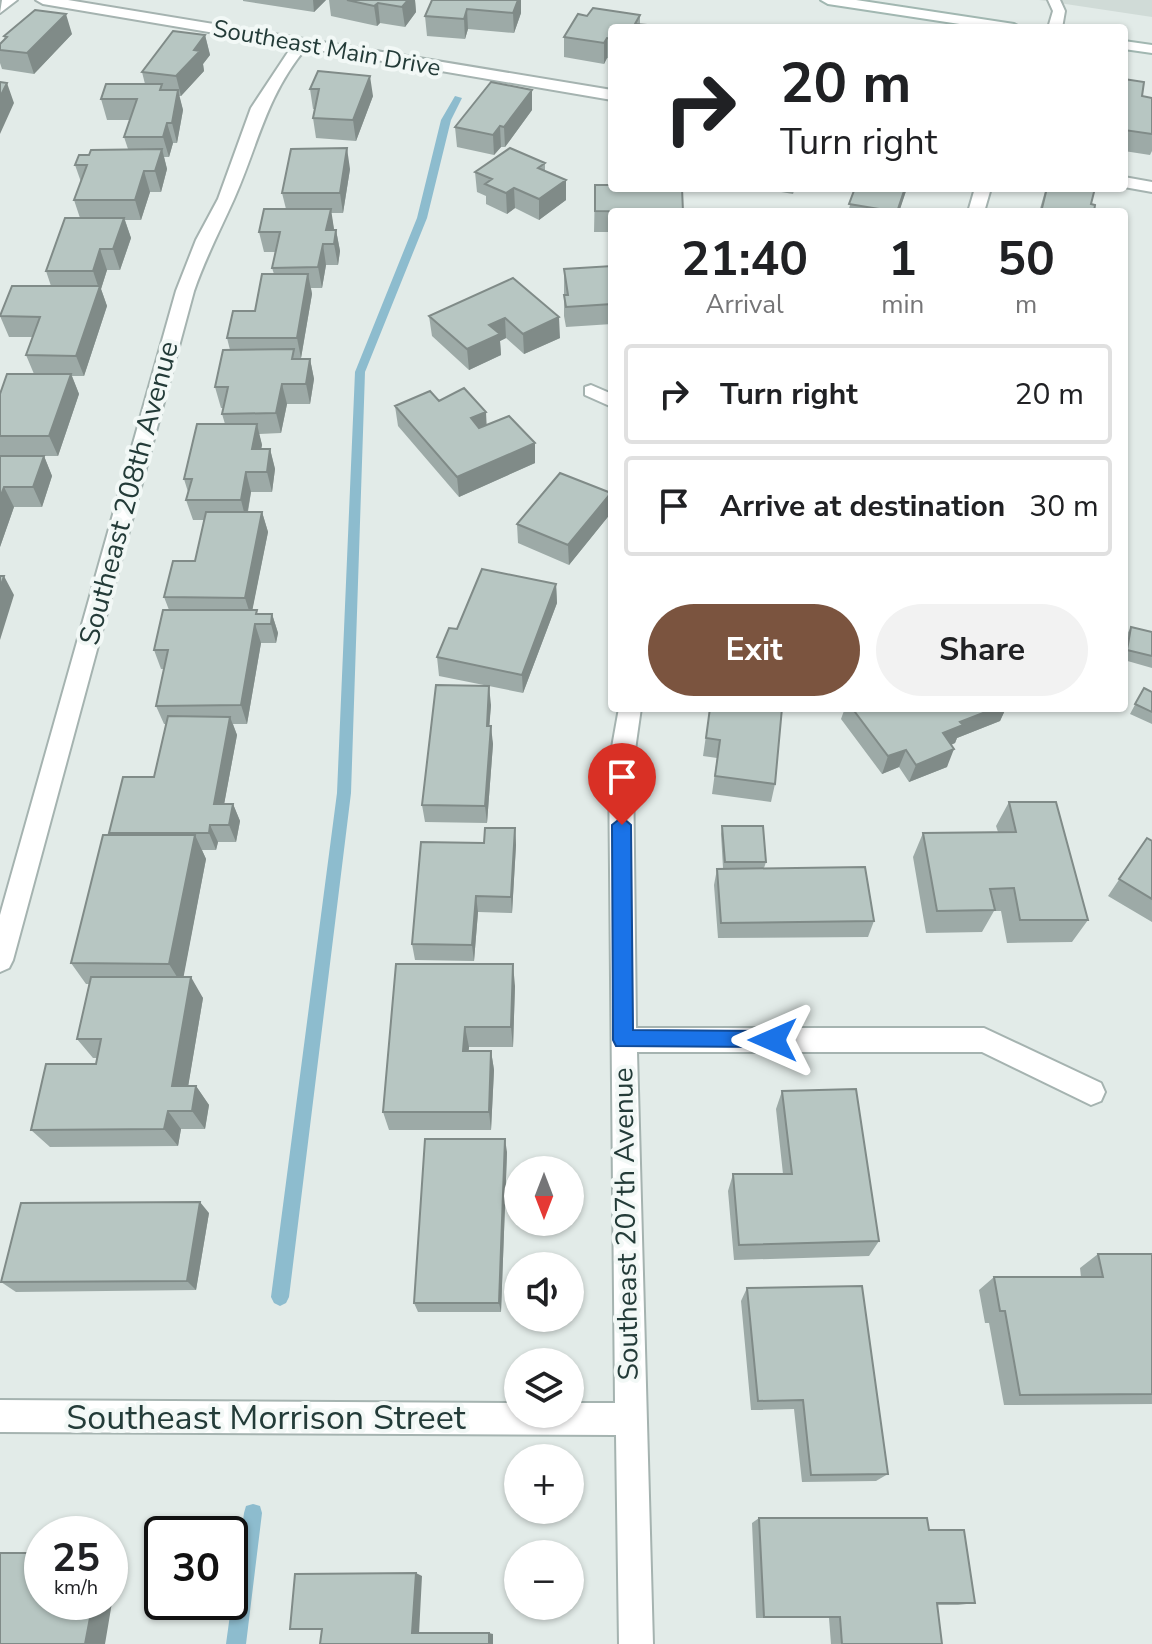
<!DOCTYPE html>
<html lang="en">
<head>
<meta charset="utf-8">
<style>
  body { margin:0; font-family:"Nunito Sans",sans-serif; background:#f2f2f2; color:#202124; height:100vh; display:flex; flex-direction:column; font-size:30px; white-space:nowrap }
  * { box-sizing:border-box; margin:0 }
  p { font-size:26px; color:#757577 }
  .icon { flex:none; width:44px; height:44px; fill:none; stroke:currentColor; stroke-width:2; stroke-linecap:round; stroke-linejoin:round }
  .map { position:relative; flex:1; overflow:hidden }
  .sheet { position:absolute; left:608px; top:208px; width:520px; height:504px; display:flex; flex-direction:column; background:#fff; border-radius:8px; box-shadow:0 2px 6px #0004 }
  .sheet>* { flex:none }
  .banner { position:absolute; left:608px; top:24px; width:520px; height:168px; border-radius:8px; box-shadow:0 2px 6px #0004; background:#fff; color:#202124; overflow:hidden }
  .needle { width:52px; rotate:180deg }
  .fabs { position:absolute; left:504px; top:1156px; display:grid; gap:16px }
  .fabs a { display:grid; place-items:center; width:80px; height:80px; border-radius:50%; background:#fff; box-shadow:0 2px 6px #0004; font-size:40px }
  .speed { position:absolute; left:24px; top:1516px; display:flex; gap:16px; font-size:40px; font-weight:700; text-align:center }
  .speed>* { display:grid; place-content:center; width:104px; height:104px; border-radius:50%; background:#fff; box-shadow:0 2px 6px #0004; line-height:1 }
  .speed small { font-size:20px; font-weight:400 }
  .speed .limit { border:4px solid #111; border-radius:12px; background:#fff; color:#111 }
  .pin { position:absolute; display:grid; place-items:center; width:68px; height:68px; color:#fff; margin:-82px -34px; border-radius:50% 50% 50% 0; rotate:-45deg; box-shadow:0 0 8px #0007 }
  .pin .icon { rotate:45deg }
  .me { position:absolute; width:88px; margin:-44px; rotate:270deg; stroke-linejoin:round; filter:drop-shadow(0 0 6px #0008) }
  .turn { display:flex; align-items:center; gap:28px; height:168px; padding:0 40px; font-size:36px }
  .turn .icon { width:104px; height:104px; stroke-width:2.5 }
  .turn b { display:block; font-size:56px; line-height:68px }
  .eta { display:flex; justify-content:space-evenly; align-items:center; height:136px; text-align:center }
  .eta b { font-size:48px; font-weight:700; line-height:56px }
  .cta { display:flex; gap:16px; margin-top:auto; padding:16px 40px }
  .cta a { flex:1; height:92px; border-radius:48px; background:#7b543f; color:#fff; font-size:32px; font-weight:700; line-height:92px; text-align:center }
  .cta a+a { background:#f2f2f2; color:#202124 }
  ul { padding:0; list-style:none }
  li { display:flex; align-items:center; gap:24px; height:100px; margin:0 16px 12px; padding:0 24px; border:4px solid #e0e0e0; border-radius:8px }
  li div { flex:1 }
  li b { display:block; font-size:30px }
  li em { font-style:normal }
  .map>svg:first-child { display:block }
</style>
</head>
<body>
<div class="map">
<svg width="1152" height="1644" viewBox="0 0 1152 1644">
  <rect width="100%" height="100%" fill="#e2ebe8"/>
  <path fill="#d0dbd7" d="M1039,0H1152V17Z"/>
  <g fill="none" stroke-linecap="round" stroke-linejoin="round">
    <path fill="#8dbcce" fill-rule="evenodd" d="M455,96L462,98L451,120L427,218L365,372L351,793L289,1297L286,1303L280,1306L274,1303L271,1297L337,793L355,372L417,218L441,120Z
      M253,1504L260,1506L262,1513L246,1644H226L244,1513L246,1506Z"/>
    <g stroke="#a5b3b0" stroke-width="4">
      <path id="lane" d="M1048,0H1060L1065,11L1062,28H1048L1053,11Z
        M591,385L612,394V407L585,395V387Z"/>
    </g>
    <g stroke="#a5b3b0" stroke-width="4">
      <path id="street" d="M17,0L0,13L2,0Z
        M36,0H68L612,90V100L306,48C266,96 258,145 234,199C220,230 205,259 194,291L13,960L9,968L0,972V915L176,291L196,240L218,199L251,108L292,46L43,4Z
        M1124,177L1152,182V192L1124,187Z
        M975,188H991L984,212H968Z
        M619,708H641L633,764L636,1028H984L1101,1083L1105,1092L1101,1101L1091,1105L982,1052H637L653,1644H619L616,1435L0,1432V1400L518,1403V1414H570V1403H615L609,764Z"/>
    </g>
    <g stroke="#a1b7b1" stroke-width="4">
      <path id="secondary" d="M821,0H856L1014,24L1021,28H986L828,4Z
        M1124,41L1152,45V53L1124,49Z"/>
    </g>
    <use href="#lane" fill="#fff" fill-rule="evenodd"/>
    <use href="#street" fill="#fff" fill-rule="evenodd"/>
    <use href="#secondary" fill="#fff" fill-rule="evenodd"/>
  </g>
  <path fill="#9daaa7" d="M243,0H326L314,12L243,1Z
    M329,0H415L416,12L405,27L380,23L377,26L331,16Z
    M432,0L521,13L514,33L468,29L465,39L427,36L425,16Z
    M640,15V24L646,25V28H612V59L607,58L604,64L564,57V37L587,16Z
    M72,34L34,74L2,69L0,63V44L5,39L4,36Z
    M205,35L210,55L203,64L204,71L181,96H179L183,110L177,143H173L169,157H164L167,169L161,192H150L141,220H125L131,238L120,270H107L101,289L107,306L84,376H72L79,394L58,456H44L52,476L42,507H14L0,547V394L34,374L26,355L33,337H9L0,316L51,286L46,271L80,218L74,200L81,182L75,165L89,155L128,149L124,137L130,120H107L101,99L145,84L142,72Z
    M1124,79L1142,96L1152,98V151L1150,155L1124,151Z
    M310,89L373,96L356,141L316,138L313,118L315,109H313Z
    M532,110L505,147H501L494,155L457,147L455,127Z
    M545,163V171L566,180V200L539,220L515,208L507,214L486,204V196L477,192L475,172Z
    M350,169L343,213H331L334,230H336L340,251L338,265H326L322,288H311L312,294L301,358H296L310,359L314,379L310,404H287L281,433L259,434L262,445L261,449H270L275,469L272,492H251L248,512H262L268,532L252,610L258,614H272L278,633L276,643H261L247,724H233L237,735L224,804H233L240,821L236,842H218L216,850H202L206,859L183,977L203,998L188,1086H196L209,1105L205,1129H181L178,1146L50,1147L31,1130L96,1064L97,1058H93L77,1039L89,984H86L71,963L110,835L109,833L154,777L166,724H164L156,706L164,669H161L154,650L169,610L164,597L195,561L204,520H193L186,500L188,492L184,479L225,424L222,414L223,408H221L215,387L230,350L227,338L255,311L274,274L272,268L275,252H264L259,232L286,209L282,193Z
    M595,185L612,212V232H594Z
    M758,188H795L793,194Z
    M855,188H907L899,212H848Z
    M1046,188H1095L1091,204L1094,212H1039Z
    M612,266V324L566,327L564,316V269Z
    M513,278L560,338L524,354L506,338L500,341L501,355L469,370L432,336L429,316Z
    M439,401L487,425L535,443V463L459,497L398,426L395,406Z
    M611,513L569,565L518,543L517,524Z
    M556,584L557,603L523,693L439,676L437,657Z
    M1131,627L1152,632V668L1124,660V647L1126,636Z
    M1144,688L1152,692V724L1130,714Z
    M491,705L489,726L493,744L487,823L425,822L422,805Z
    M710,708L775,784L771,802L712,794L717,758L703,756Z
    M845,708H1006L1000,721L957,738L955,743L951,745L947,767L909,782L899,767L882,774L841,719Z
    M1009,802L1088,920L1072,942L1007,943L1001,911H994L982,932L926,933L913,857L923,833L998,832L996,826Z
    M722,826L766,862L764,868L874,921L868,937L718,938L714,885L717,869L723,868L721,834Z
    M515,828L516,845L512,913L478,912L474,961L415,960L412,944L484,843Z
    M1147,838L1152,841V922L1108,896Z
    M396,964L515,986L513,1047H469L468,1051H491L494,1070L491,1130H389L383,1112Z
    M782,1091L879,1241L869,1256L734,1260L728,1191L733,1174H783L776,1109Z
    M507,1152L501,1312H418L414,1303Z
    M209,1213L196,1290L16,1292L1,1282Z
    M1098,1254H1152V1404L1004,1405L989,1323H985L979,1290L994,1277H1081L1080,1268Z
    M747,1288L888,1474L876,1481L802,1482L794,1409L751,1410L741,1301Z
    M759,1518L929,1530L975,1603L958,1605H937L942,1644H831L829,1618H756L752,1523Z"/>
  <path fill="#808b88" d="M313,0H326L314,12Z
    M408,0H415L416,12L405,27L402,7Z
    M518,0H521V13L514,33L513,13Z
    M378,3L380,23L377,26L374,6Z
    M467,9L468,29L465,39L464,19Z
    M66,14L72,34L34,74L27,53Z
    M205,35L210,55L203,64L204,71L181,96L176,76Z
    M607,38V58L604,64V43Z
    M370,76L373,96L356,141L353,120Z
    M7,83L14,103L0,134V97Z
    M178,90L183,110L177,143L172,123Z
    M532,90V110L505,147L504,127Z
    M167,123L173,143L169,157L163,137Z
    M500,126L501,147L494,155L493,135Z
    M347,148L350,169L343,213L340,193Z
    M162,149L167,169L161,192L155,171Z
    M144,171L150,192L141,220L135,200Z
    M566,180V200L539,220V199Z
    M514,188L515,208L507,214L506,193Z
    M905,188H907L899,212H897Z
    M331,209L334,229L331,244L326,230Z
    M124,218L131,238L120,270L113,249Z
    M336,230L340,251L338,265L334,244Z
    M323,244L326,265L322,288L318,267Z
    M100,249L107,270L101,289L107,306L84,376L76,356L99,289L93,271Z
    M308,274L312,294L301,358L297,338Z
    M559,317L560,338L524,354L523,334Z
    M505,318L506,338L500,341L501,355L469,370L467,349L489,325Z
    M310,359L314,379L310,404L306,384Z
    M71,374L79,394L58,456L49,436Z
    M282,384L287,404L281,433L276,413Z
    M486,412L487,432L472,439L471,418Z
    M257,424L262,445L257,469L252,449Z
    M535,443V463L459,497L457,477Z
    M270,449L275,469L272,492L267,472Z
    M44,456L52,476L42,507L33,487Z
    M246,472L251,492L246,520L241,500Z
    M4,487L14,507L0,547V498Z
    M611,493V513L569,565L568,545Z
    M262,512L268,532L251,617L245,598Z
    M4,576L14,595L0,640V588Z
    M556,584L557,603L523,693L522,675Z
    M272,614L278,633L276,643L271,624Z
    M255,624L261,643L247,724L241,705Z
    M489,686L491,705L488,744L487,726Z
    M996,708H1006L1000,721L957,738L955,743L935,751L943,733L960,722Z
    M230,717L237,735L221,821L214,804Z
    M491,726L493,744L487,823L485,806Z
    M954,749L947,767L909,782L916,765Z
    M906,750L899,767L882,774L888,756Z
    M233,804L240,821L236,842L229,825Z
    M210,825L218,842L216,850L209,833Z
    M515,828L516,845L512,913L511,897Z
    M195,835L206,859L182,985L169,964Z
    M476,896L478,912L474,961L472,945Z
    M513,964L515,986L513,1047L511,1027Z
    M191,977L203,998L185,1105L172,1086Z
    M465,1027L469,1047L467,1070L463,1051Z
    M491,1051L494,1070L491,1130L489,1112Z
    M196,1086L209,1105L205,1129L192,1111Z
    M168,1111L181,1129L178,1146L164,1129Z
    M505,1139L507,1152L501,1312L499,1303Z
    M200,1202L209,1213L196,1290L187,1281Z
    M29,1553L42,1556V1561L28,1558Z
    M110,1559L119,1561L105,1644H85L93,1602H110Z
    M416,1573L422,1576L419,1634L412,1633Z
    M489,1633L493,1634V1644H489Z"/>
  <path fill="#b7c6c2" stroke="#808b88" stroke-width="2" d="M347,0H408L402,7L378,3L374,6Z
    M432,0H518L513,13L467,9L464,19L425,16Z
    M593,8L640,15L635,24L646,25L645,28H612V39L607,38L604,43L564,37L578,14L587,16Z
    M35,10L66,14L27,53L0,50V44L7,37L4,36Z
    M173,31L205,35L194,50L200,51L176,76L142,72Z
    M318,71L370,76L353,120L313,118L319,89H310Z
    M1124,79L1144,82L1142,96L1152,98V134L1124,130Z
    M0,82L7,83L0,97Z
    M491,82L532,90L504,127L500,126L493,135L455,127Z
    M106,84H162L160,90H178L172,123H167L163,137H124L137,99H101Z
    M347,148L340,193H282L291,149Z
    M510,148L545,163L538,168L566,180L539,199L514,188L506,193L485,184L492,179L475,172Z
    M162,149L155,171H144L135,200H74L87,165H75L79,155H89L91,150Z
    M595,185H612V188H682L683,212L595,211Z
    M855,188H905L897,212L849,204Z
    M1047,188H1095L1091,204L1095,205L1094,212H1041Z
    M264,209H331L326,230H336L334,244H323L318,267L272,268L280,232H259Z
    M65,218H124L113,249H100L93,271H46Z
    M612,266V304L566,307L564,295H568L564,269Z
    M262,274H308L297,338H227L233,311H255Z
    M513,278L559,317L523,334L505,318L489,325L500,334L467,349L429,316Z
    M12,286H100L76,356L26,355L40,317L0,316Z
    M294,349L292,359H310L306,384H282L276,413L222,414L228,387H215L223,350Z
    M7,374H71L49,436H0V394Z
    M464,388L486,412L471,418L479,428L509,416L535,443L457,477L395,406L430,391L439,401Z
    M197,424H257L252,449H270L267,472H246L241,500H186L192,479H184Z
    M0,456H44L33,487H4L0,498Z
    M560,473L611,493L568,545L517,524Z
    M206,512H262L245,598L164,597L173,561H195Z
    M482,569L556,584L522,675L437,657L449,628L457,629Z
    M0,576H4L0,588Z
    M163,610H257L256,614H272L271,624H255L241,705L156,706L168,650H154Z
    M1131,627L1152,632V656L1127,650Z
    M436,685L489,686L487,726H491L485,806L422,805Z
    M1144,688L1152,692V712L1135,704Z
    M710,708H782L775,784L715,776L720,740L706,738Z
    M852,708H996L960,722L963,725L943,733L954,749L916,765L906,750L888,756Z
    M168,716L230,717L214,804H233L229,825H210L209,833H109L123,777H154Z
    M1009,802H1056L1088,920H1020L1014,888L990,889L995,910L937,911L923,833L1016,832Z
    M722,826H763L766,862H725Z
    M485,828H515L511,897L476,896L472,945L412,944L421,842L484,843Z
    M103,835H195L169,964L71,963Z
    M1147,838L1152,841V899L1119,879Z
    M865,867L874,921L721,923L717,869Z
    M396,964H513L511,1027H465L463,1051H491L489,1112H383Z
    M91,977H191L172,1086H196L192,1111H168L164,1129L31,1130L46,1064H96L101,1039H77Z
    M856,1089L879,1241L739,1245L733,1174H792L782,1091Z
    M425,1139H505L499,1303H414Z
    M200,1202L187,1281L1,1282L21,1203Z
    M1098,1254H1152V1394L1020,1395L1005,1311H1000L994,1277H1103Z
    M862,1286L888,1474L811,1475L803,1400L758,1401L747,1288Z
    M759,1518H927L929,1530H964L975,1603H937L942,1644H842L840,1617H764Z
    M0,1553H29L28,1558H42V1602H93L85,1644H0Z
    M416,1573L412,1633H489V1644H320L322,1629H290L295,1574Z"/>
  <path fill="#1a73e8" stroke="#114b97" stroke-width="2" d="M622,817L631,825L633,1030L773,1031L781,1033L784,1040L781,1047L616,1046L613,1040L612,825Z"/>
  <g text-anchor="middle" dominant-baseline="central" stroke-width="8" stroke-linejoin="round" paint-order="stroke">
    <g font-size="24" fill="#233b38" stroke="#f2f8f6">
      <text transform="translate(327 48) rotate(10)">Southeast Main Drive</text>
    </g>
    <g font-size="28" fill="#233b38" stroke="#f2f8f6">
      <text transform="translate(129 493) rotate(-75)">Southeast 208th Avenue</text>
      <text transform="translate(626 1224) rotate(-91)">Southeast 207th Avenue</text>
    </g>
    <g font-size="34" fill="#233b38" stroke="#f2f8f6">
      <text x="266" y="1418">Southeast Morrison Street</text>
    </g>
  </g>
</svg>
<div class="fabs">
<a><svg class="needle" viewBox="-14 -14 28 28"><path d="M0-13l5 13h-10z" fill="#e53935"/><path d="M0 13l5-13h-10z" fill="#757577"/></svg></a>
<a><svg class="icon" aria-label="sound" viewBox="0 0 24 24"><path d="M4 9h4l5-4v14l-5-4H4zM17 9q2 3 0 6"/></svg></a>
<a><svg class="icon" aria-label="layers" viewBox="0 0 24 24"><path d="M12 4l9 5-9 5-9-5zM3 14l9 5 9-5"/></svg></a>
<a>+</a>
<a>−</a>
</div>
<div class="speed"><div>25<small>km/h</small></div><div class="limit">30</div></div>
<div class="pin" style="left:622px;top:825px;background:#d93025"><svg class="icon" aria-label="arrive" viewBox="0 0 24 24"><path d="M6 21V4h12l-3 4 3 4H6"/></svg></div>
<svg class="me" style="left:773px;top:1040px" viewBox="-20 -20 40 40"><path d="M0-17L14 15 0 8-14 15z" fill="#1a73e8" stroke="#fff" stroke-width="4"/></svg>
<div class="banner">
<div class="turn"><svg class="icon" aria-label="right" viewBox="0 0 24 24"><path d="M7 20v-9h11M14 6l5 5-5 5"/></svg><div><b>20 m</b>Turn right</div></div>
</div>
<section class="sheet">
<div class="eta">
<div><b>21:40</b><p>Arrival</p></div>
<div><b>1</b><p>min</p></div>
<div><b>50</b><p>m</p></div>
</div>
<ul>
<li><svg class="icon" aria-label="right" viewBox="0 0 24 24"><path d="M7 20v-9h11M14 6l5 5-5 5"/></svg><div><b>Turn right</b></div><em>20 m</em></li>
<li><svg class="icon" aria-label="arrive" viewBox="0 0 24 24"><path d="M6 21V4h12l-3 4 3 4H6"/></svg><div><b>Arrive at destination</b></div><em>30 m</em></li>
</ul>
<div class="cta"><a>Exit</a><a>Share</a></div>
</section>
</div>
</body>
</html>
